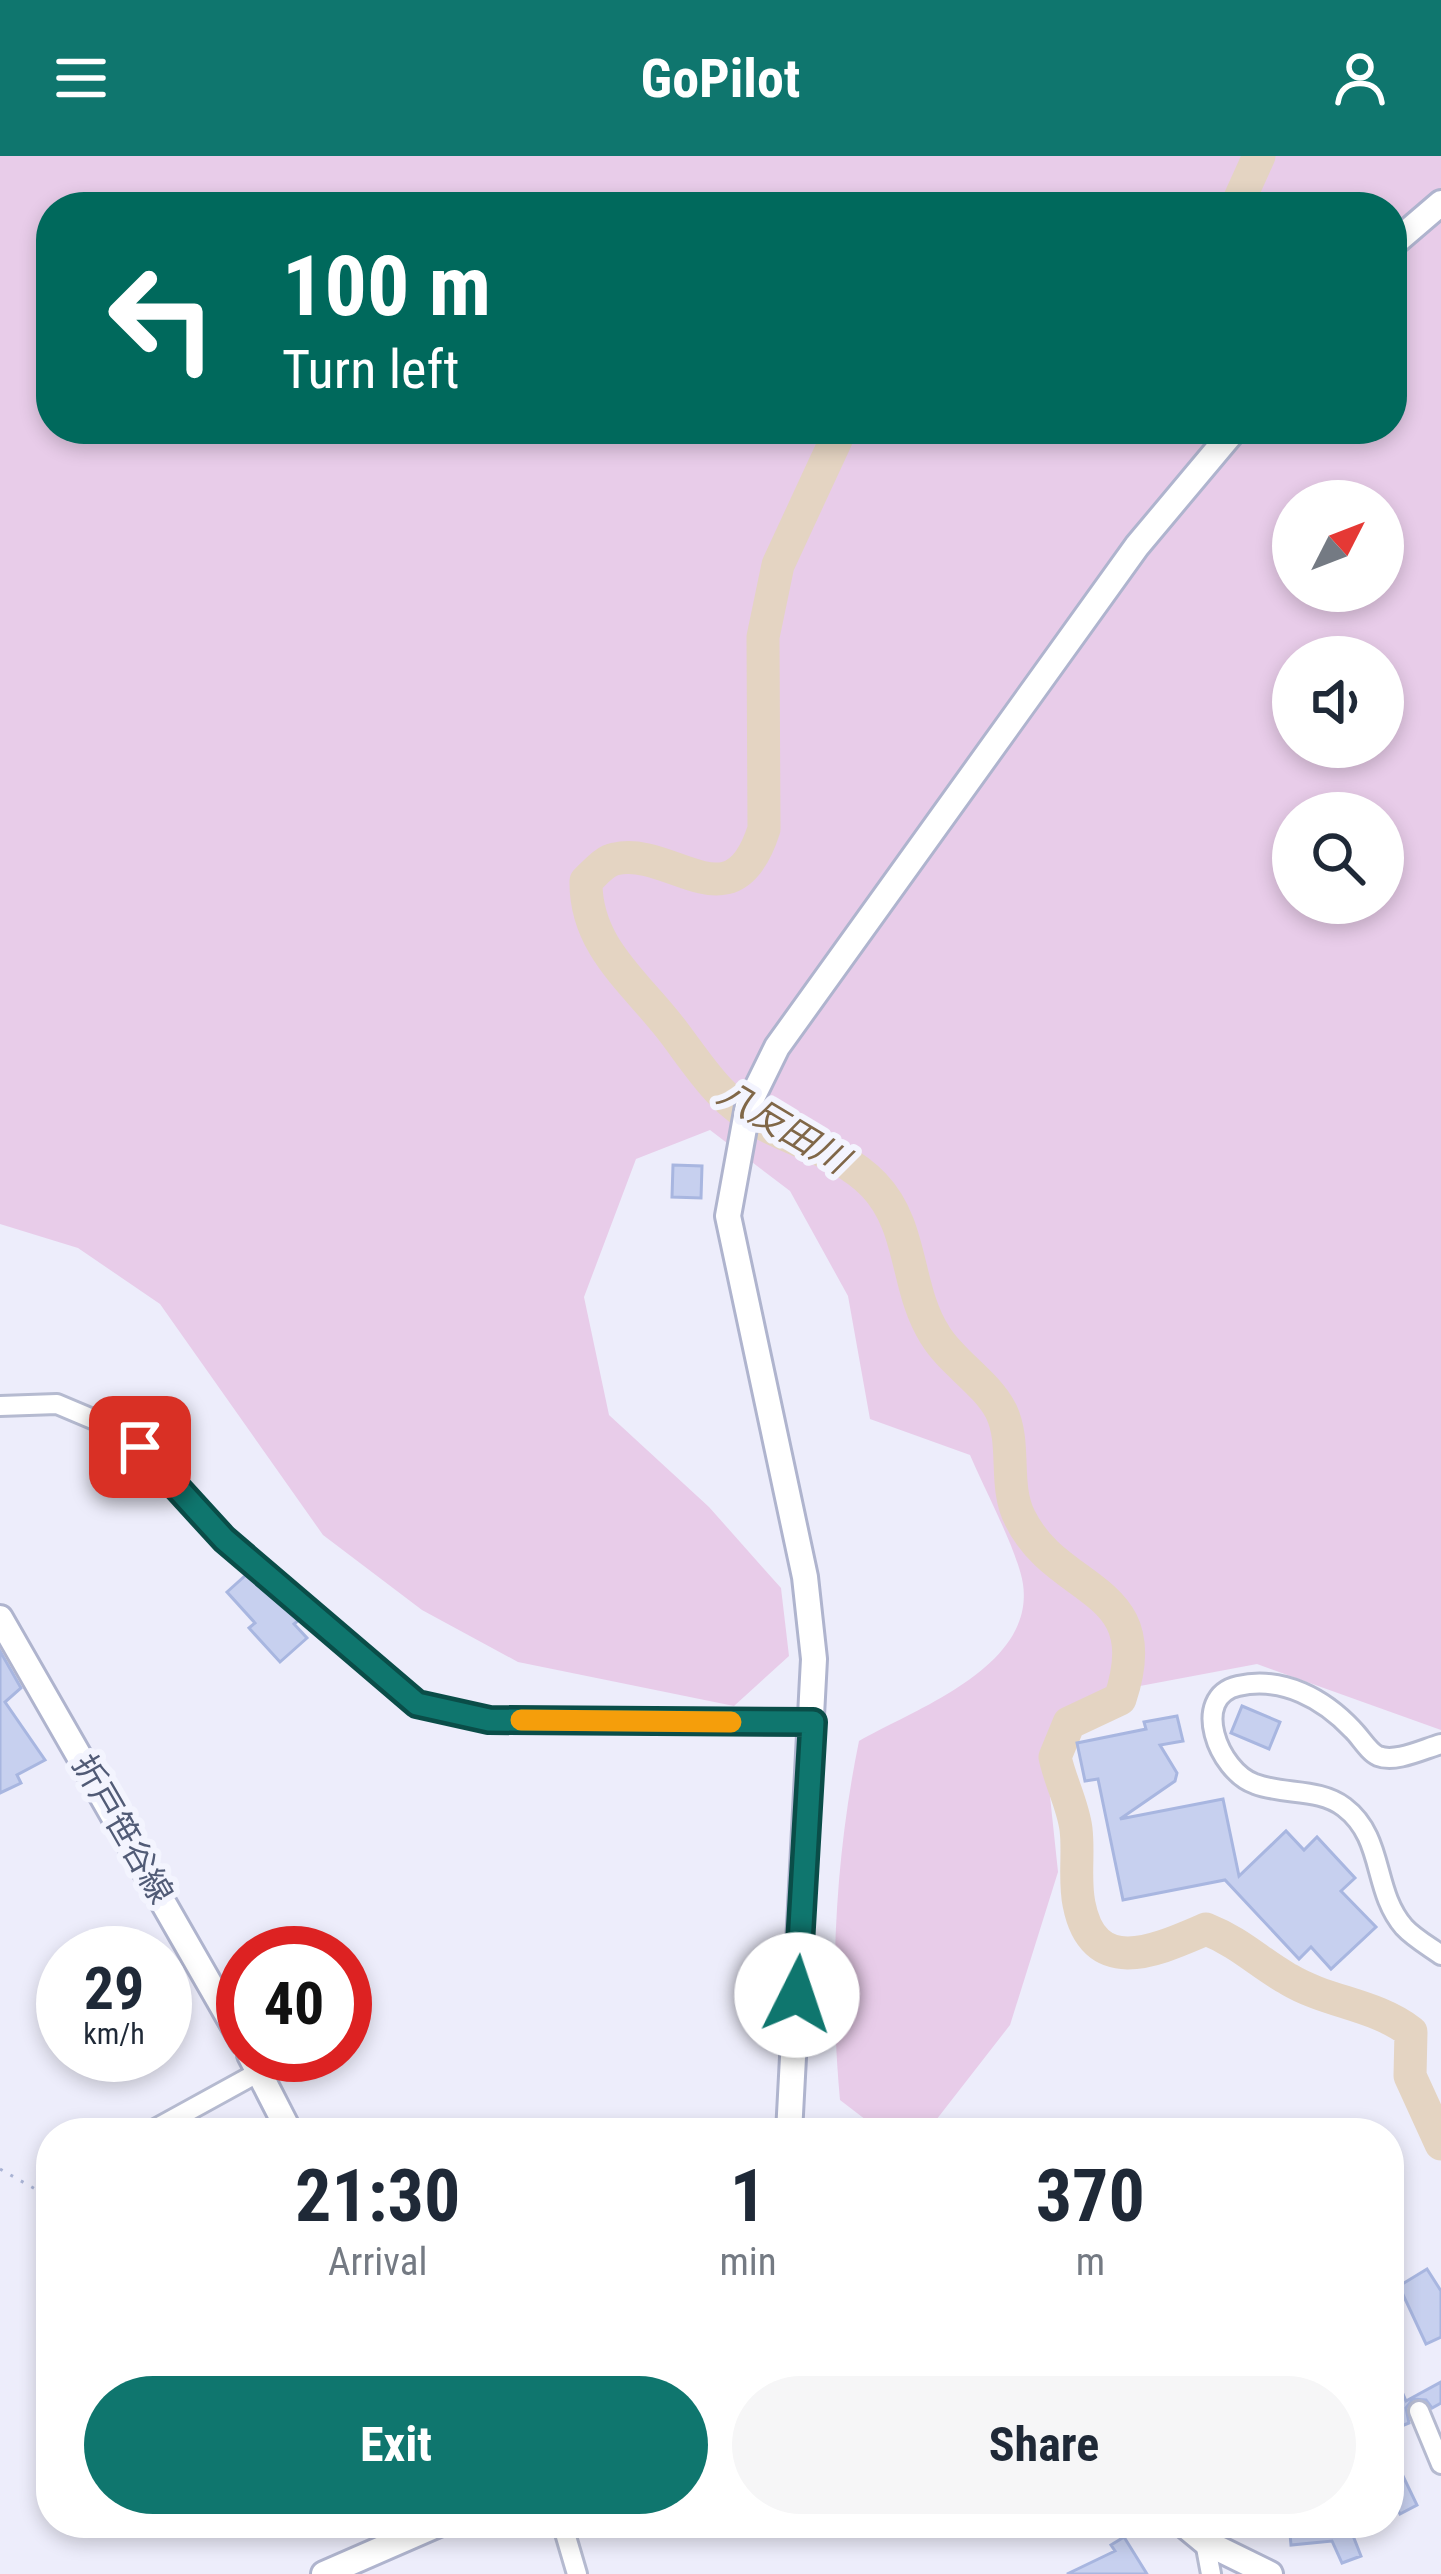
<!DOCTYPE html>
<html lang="en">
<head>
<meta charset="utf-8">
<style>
  body { margin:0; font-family:"Roboto Condensed","Noto Sans JP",sans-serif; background:#f6f6f7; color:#1f2937; height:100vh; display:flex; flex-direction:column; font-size:45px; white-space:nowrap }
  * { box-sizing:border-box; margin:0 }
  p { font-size:39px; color:#747a83 }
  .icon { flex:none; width:66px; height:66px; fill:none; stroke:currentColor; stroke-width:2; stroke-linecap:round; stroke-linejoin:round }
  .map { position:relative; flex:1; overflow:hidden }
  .side { position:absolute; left:36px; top:1962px; width:1368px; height:420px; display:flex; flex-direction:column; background:#fff; border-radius:48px; box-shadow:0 6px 18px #0003 }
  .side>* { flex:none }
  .banner { position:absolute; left:36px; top:36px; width:1371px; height:252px; border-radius:48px; box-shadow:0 6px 18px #0003; background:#00695c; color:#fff; overflow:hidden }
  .needle { width:78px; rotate:48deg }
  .fabs { position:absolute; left:1272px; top:324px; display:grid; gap:24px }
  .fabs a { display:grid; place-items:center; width:132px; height:132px; border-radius:50%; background:#fff; box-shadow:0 6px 18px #0003; font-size:60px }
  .speed { position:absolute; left:36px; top:1770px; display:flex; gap:24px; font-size:60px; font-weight:700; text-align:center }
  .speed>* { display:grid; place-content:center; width:156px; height:156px; border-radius:50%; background:#fff; box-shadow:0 6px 18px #0003; line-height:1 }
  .speed small { font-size:30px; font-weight:400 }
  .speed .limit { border:18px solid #d22; background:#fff; color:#111 }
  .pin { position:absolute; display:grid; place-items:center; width:102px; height:102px; color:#fff; margin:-51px; border-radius:24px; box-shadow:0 6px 18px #0006 }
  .me { position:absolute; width:132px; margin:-66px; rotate:4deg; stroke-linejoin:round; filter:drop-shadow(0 0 9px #0008) }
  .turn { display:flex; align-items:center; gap:42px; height:252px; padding:0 48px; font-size:54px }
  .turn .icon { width:156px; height:156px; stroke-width:2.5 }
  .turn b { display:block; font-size:84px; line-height:102px }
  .eta { display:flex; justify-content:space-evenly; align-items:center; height:204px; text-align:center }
  .eta b { font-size:72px; font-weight:700; line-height:84px }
  .cta { display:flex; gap:24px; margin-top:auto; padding:24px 48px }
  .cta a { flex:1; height:138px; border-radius:72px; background:#0f766e; color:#fff; font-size:48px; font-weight:700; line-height:138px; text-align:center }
  .cta a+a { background:#f6f6f7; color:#1f2937 }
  header { display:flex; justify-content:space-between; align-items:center; height:156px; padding:0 48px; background:#0f766e; color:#fff; font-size:54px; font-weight:700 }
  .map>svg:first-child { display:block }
</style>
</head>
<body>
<header><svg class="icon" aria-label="menu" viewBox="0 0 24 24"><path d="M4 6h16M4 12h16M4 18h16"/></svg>GoPilot<svg class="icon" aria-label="person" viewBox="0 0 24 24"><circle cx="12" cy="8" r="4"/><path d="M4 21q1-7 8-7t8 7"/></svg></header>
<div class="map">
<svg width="1441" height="2418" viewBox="0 0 1441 2418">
  <rect width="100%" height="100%" fill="#ededfb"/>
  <path fill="#e8cce9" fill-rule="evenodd" d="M0,0H1441V1574L1257,1508L1124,1533L1045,1593L1058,1716L1010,1869L926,1977H883L840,1944C829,1825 835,1702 859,1585C915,1553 1035,1511 1023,1428C1018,1396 984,1332 970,1299L870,1263L848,1140L790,1035L710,974L636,1003L584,1141L609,1259L709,1351L781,1432L789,1500L734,1550L518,1506L422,1454L323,1379L160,1148L78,1092L0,1068ZM51,51H1392V273H51ZM1293,345H1383V435H1293ZM1293,501H1383V591H1293ZM1293,657H1383V747H1293Z"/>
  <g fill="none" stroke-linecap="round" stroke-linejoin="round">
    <path stroke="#e4d4c2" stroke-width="33" d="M1236,51L1259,0
      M841,273L778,409L763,481L764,673C732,773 673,690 615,703C604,705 595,717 586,725C585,792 638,828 675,878C702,914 721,946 763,968C800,988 844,997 874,1029C914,1071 905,1132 935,1179C952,1207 986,1226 1001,1255C1017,1288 1003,1329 1020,1362C1058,1440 1159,1428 1120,1543L1069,1567L1055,1601C1060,1625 1073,1649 1076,1673C1079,1698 1074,1724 1079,1748C1094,1825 1159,1793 1206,1773C1241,1787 1258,1806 1288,1823C1328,1847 1375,1848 1411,1876L1410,1920L1441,1988"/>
  </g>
  <path fill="#c7d0ef" stroke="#a8b6e0" stroke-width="3" d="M673,1009L702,1010L701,1042L672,1041Z
    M246,1419L299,1464L294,1468L307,1482L280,1506L249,1472L255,1467L227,1436Z
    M0,1495L21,1532L5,1546L45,1604L17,1619L21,1627L0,1637Z
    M1242,1550L1280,1566L1269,1593L1231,1577Z
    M1177,1560L1183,1585L1160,1589L1177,1617L1175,1625L1120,1663L1223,1643L1239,1720L1286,1675L1304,1694L1317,1681L1355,1722L1341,1735L1376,1771L1331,1813L1311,1791L1299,1803L1225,1724L1123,1744L1098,1623L1085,1625L1077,1587L1146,1573L1144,1566Z
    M1427,2113L1441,2135V2181L1426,2188L1399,2130Z
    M1389,2205L1406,2245L1441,2226V2247L1432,2252L1426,2244L1413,2243L1406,2252L1409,2267L1389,2275Z
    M1389,2291L1417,2349L1400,2358L1389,2335Z
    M1289,2367H1348L1361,2400L1342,2407L1332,2385L1291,2389Z
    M1124,2381L1147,2418H1067L1115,2395L1111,2389Z"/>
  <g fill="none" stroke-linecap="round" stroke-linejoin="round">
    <g stroke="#b5bad0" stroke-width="24">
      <path id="street" d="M0,1250L57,1248L121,1275L224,1383L417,1548L489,1564L813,1566
        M1441,1588C1423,1593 1396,1607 1378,1600C1369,1596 1361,1582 1353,1574C1324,1543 1283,1520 1238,1530C1190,1541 1218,1615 1255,1628C1284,1639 1319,1632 1344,1651C1385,1682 1372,1734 1404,1771C1414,1782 1430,1791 1441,1799
        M148,1977L259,1916
        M1419,2255L1441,2308
        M562,2367L577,2418
        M1205,2386L1211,2418"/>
    </g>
    <g stroke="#afb4ce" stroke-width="30">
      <path id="secondary" d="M1392,89L1441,47
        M0,1462L243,1886
        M250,1899L290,1977
        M789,1977L814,1503L805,1421L728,1060L748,950L777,891L1137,390L1235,273
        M1182,2367L1205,2386L1270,2418
        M324,2418L441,2367"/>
    </g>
    <path stroke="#a9b3d4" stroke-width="3" stroke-dasharray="3 9" stroke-linecap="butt" d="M0,2013L51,2042"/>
    <use href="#street" stroke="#fff" stroke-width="18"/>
    <use href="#secondary" stroke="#fff" stroke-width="24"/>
  </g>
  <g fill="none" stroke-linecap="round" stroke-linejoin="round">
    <g stroke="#0a4d48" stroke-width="30">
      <path id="route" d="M140,1291L224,1383L417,1548L489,1564L813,1566L797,1839"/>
    </g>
    <use href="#route" stroke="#0f766e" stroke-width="21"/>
    <path stroke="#f59e0b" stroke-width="21" d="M521,1564L731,1566"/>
  </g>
  <g text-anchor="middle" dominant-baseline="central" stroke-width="12" stroke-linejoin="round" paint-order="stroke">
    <g font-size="33" fill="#515b76" stroke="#f3f4fe">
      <text transform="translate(123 1673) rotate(60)">折戸笹谷線</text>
    </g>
    <g font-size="36" font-style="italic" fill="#806748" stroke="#f3f4fe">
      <text transform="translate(783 971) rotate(31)">八反田川</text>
    </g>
  </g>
</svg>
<div class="fabs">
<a><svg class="needle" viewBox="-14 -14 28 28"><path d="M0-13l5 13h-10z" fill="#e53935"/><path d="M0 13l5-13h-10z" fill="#747a83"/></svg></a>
<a><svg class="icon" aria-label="sound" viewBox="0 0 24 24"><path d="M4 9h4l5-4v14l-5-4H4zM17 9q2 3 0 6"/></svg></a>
<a><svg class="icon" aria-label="search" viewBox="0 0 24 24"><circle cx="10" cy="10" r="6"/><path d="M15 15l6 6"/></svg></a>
</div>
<div class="speed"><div>29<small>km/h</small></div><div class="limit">40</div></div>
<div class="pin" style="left:140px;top:1291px;background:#d93025"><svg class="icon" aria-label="arrive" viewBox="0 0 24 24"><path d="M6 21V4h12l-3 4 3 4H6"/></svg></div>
<svg class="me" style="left:797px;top:1839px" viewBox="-20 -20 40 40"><circle r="19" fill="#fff"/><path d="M0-13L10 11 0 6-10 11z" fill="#0f766e"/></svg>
<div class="banner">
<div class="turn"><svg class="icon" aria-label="left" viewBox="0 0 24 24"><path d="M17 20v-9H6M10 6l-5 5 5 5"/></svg><div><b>100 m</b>Turn left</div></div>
</div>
<section class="side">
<div class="eta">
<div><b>21:30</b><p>Arrival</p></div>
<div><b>1</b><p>min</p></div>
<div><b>370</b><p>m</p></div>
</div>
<div class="cta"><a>Exit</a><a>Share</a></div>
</section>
</div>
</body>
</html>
